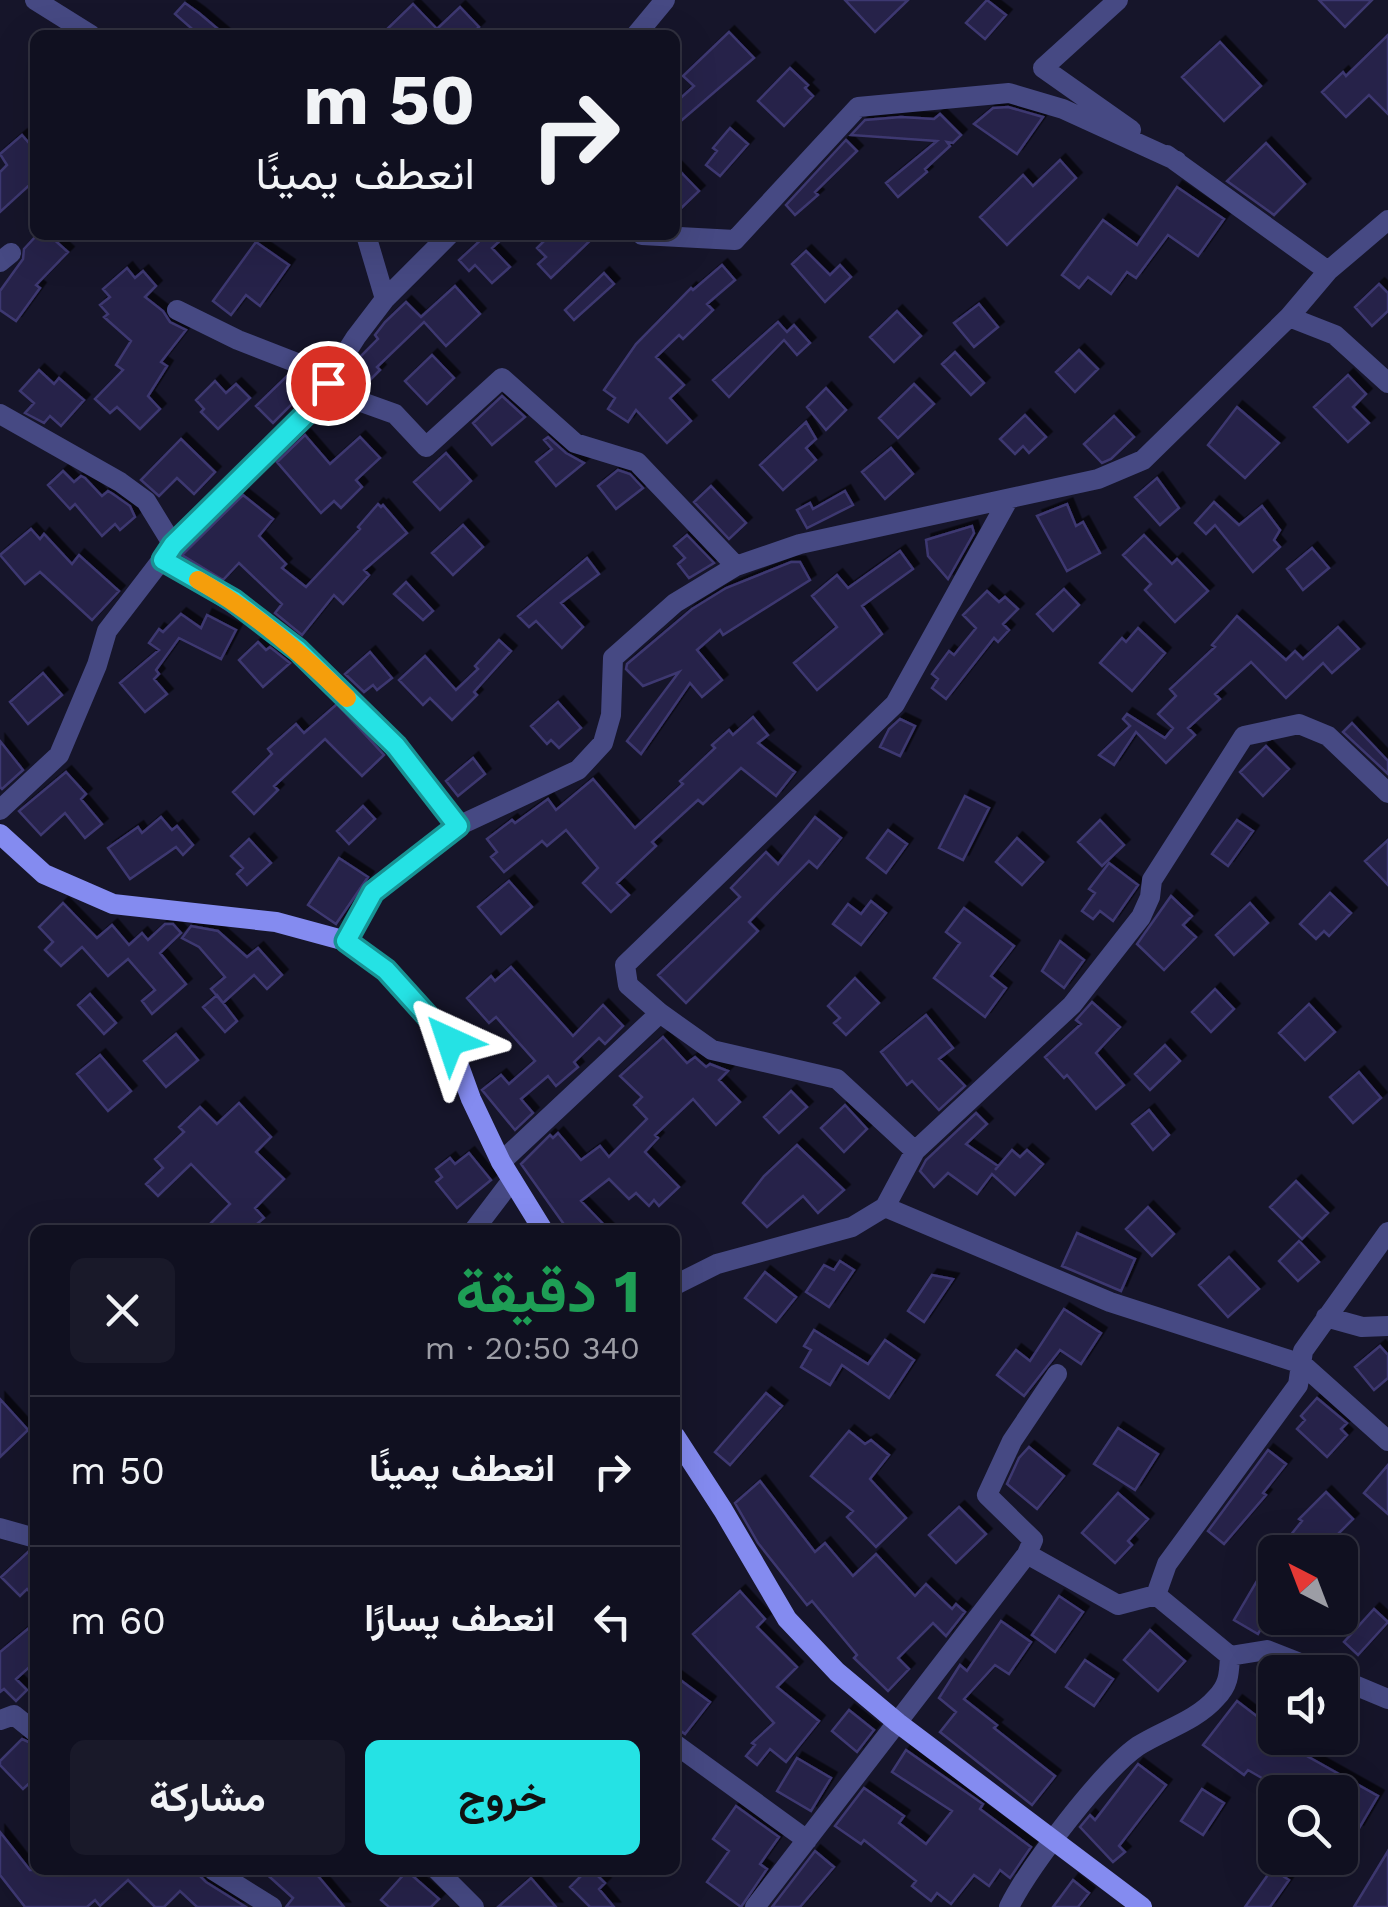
<!DOCTYPE html>
<html lang="ar">
<head>
<meta charset="utf-8">
<style>
  body { margin:0; font-family:"Work Sans",Vazirmatn,sans-serif; background:#191929; color:#f1f3f6; direction:rtl; height:100vh; display:flex; flex-direction:column; font-size:38px; white-space:nowrap }
  * { box-sizing:border-box; margin:0 }
  p { font-size:32px; color:#9c9da5 }
  .icon { flex:none; width:55px; height:55px; fill:none; stroke:currentColor; stroke-width:2; stroke-linecap:round; stroke-linejoin:round }
  .map { position:relative; flex:1; overflow:hidden; direction:ltr }
  .drawer { position:absolute; left:30px; top:1225px; width:650px; height:650px; display:flex; flex-direction:column; background:#101020; border-radius:15px; box-shadow:0 10px 40px #0002,0 0 0 2px #30303e; direction:rtl }
  .drawer>* { flex:none }
  .top-card { position:absolute; left:30px; top:30px; width:650px; height:210px; border-radius:15px; box-shadow:0 10px 40px #0002,0 0 0 2px #30303e; direction:rtl; background:#101020; color:#f1f3f6; overflow:hidden }
  .needle { width:65px; rotate:318deg }
  .fabs { position:absolute; left:1258px; top:1535px; display:grid; gap:20px }
  .fabs a { display:grid; place-items:center; width:100px; height:100px; border-radius:15px; background:#101020; box-shadow:0 10px 40px #0002,0 0 0 2px #30303e; font-size:50px }
  .pin { position:absolute; display:grid; place-items:center; width:85px; height:85px; color:#fff; margin:-42px; border:5px solid #fff; border-radius:50%; box-shadow:0 2px 10px #0007 }
  .me { position:absolute; width:110px; margin:-55px; rotate:318deg; stroke-linejoin:round; filter:drop-shadow(0 0 8px #0008) }
  .turn { display:flex; align-items:center; gap:35px; height:210px; padding:0 40px; font-size:45px }
  .turn .icon { width:130px; height:130px; stroke-width:2.5 }
  .turn b { display:block; font-size:70px; line-height:85px }
  .round { display:grid; place-items:center; flex:none; width:105px; height:105px; border-radius:15px; background:#191929 }
  .summary { display:flex; align-items:center; justify-content:space-between; height:170px; padding:0 40px }
  h1 { font-size:60px; font-weight:700; line-height:75px; color:#1e9e55 }
  .button { display:flex; gap:20px; margin-top:auto; padding:20px 40px }
  .button a { flex:1; height:115px; border-radius:15px; background:#25e2e4; color:#111; font-size:40px; font-weight:700; line-height:115px; text-align:center }
  .button a+a { background:#191929; color:#f1f3f6 }
  ul { padding:0; list-style:none }
  li { display:flex; align-items:center; gap:30px; height:150px; padding:0 40px; border-top:2px solid #30303e }
  li div { flex:1 }
  li b { display:block; font-size:38px }
  li em { font-style:normal }
  .map>svg:first-child { display:block }
</style>
</head>
<body>
<div class="map">
<svg width="1388" height="1907" viewBox="0 0 1388 1907">
  <defs>
    <filter id="shadow"><feDropShadow dx="5.5" dy="-5.5" stdDeviation="0" flood-color="#0009"/></filter>
  </defs>
  <rect width="100%" height="100%" fill="#16152a"/>
  <path fill="#272348" stroke="#3e3871" stroke-width="2.5" filter="url(#shadow)" d="M845,0H908L875,32Z
    M987,0L1006,15L985,39L966,23Z
    M1319,0H1372L1345,27Z
    M185,3L199,13L225,35H199L175,14Z
    M413,4L437,29L460,7L479,27L471,35H381Z
    M729,32L754,58L675,126V103L694,86L683,76Z
    M1388,35V114L1369,95L1346,117L1322,92L1343,72L1346,76Z
    M1220,42L1261,86L1224,121L1182,77Z
    M790,68L808,85L805,88L813,96L784,126L758,101Z
    M1008,107L1043,117L1017,154L974,124L993,108Z
    M940,114L961,135L953,143L947,142L950,146L925,169L927,172L898,197L886,183L937,141L851,135L865,120L901,117L934,119Z
    M730,128L748,144L720,176L706,165L717,151L713,148Z
    M22,135L35,150V180L0,212V172L7,165L0,154Z
    M846,140L857,151L815,192L818,195L795,215L786,205Z
    M1266,143L1305,184L1274,215L1227,181Z
    M1060,160L1076,178L1007,245L980,217L1023,175L1033,186Z
    M675,166L699,191L675,214Z
    M1177,187L1224,219L1198,256L1168,235L1136,278L1127,272L1111,294L1088,277L1079,288L1062,275L1103,220L1137,245Z
    M37,235H49L68,252L36,285L40,288L16,321L0,310V291L23,259L24,249Z
    M486,235L505,236L492,248L510,267L492,283L475,265L469,271L459,260Z
    M550,235H596L551,278L538,264L546,257L537,248Z
    M256,242L289,265L260,306L246,295L231,315L213,301Z
    M806,251L830,275L840,265L851,277L825,302L792,264Z
    M722,265L735,280L707,304L713,310L683,339L679,335L656,357L684,385L670,398L691,421L667,443L636,410L628,422L608,409L615,398L604,390L636,344L691,288L693,290Z
    M127,268L135,278L143,271L156,286L145,297L163,311L170,322L186,330L161,362L167,366L148,396L160,409L140,429L117,407L110,413L95,399L123,370L116,365L131,341L104,317L108,314L100,305L110,297L103,289Z
    M604,273L614,284L574,320L565,310Z
    M1379,284L1388,293V311L1372,326L1355,307Z
    M455,286L480,314L446,346L424,322L377,367L380,370L362,388L348,378L358,368L355,365L358,359L378,339L375,335L385,322L406,302L421,317Z
    M979,304L998,327L974,347L954,323Z
    M897,311L921,336L894,362L870,337Z
    M778,322L787,332L794,325L810,343L797,355L784,340L729,397L713,380Z
    M1079,350L1098,369L1075,392L1056,372Z
    M955,352L984,383L971,395L942,364Z
    M432,355L454,378L427,404L405,381Z
    M39,370L54,384L59,378L84,400L61,426L50,416L44,423L25,413L34,403L20,391Z
    M1348,375L1366,394L1353,407L1369,423L1348,442L1314,407Z
    M287,376L303,393L273,423L256,406Z
    M215,381L226,393L236,384L250,398L218,429L201,412L204,409L196,400Z
    M914,384L934,404L898,438L879,418Z
    M826,388L846,410L826,430L807,407Z
    M502,396L525,417L492,445L473,423Z
    M1237,407L1279,443L1245,478L1208,445Z
    M1025,415L1046,437L1029,453L1023,446L1015,454L1000,439Z
    M1114,416L1134,437L1111,459L1102,463L1084,444Z
    M806,422L816,439L806,448L816,460L783,490L760,465Z
    M305,435L330,464L360,437L380,458L356,480L362,487L341,508L334,501L321,513L277,462Z
    M548,437L566,453L584,463L556,486L536,462L552,449L544,440Z
    M181,439L215,472L194,494L177,478L159,496L141,480Z
    M891,448L913,474L885,499L862,472Z
    M446,453L471,481L440,510L414,482Z
    M618,470L630,474L643,488L616,509L598,486Z
    M63,471L74,482L81,476L85,478L102,496L108,491L113,494L130,506L135,517L120,530L115,524L102,536L75,504L70,509L48,485Z
    M1157,478L1179,508L1160,525L1135,497Z
    M711,486L746,523L729,539L694,502Z
    M845,491L853,505L807,528L797,510L810,503L813,509Z
    M243,495L273,519L259,536L286,564L282,568L306,587L360,529L358,527L378,504L381,507L383,505L407,533L364,570L369,575L343,604L334,595L302,635L275,613L282,604L239,563L223,580L182,555Z
    M1214,502L1239,525L1262,506L1280,530L1274,540L1280,547L1253,572L1215,525L1206,534L1195,523Z
    M1067,504L1076,526L1083,522L1100,553L1067,571L1037,516Z
    M463,525L483,547L453,575L432,553Z
    M972,526L974,533L948,579L928,556L926,540Z
    M31,529L40,539L44,534L72,564L79,555L119,591L92,620L40,572L25,584L0,555Z
    M687,535L714,563L689,578L678,564L685,558L674,546Z
    M1144,535L1172,564L1177,559L1208,591L1175,622L1145,590L1151,584L1123,555Z
    M1312,548L1329,568L1303,590L1287,569Z
    M900,551L913,569L862,606L882,634L817,690L794,663L837,627L812,596L837,575L848,588Z
    M587,558L599,574L561,603L583,627L562,648L536,621L529,627L518,616Z
    M791,562H800L810,580L723,635L720,630L697,650L722,680L702,697L690,683L641,754L627,741L679,672L643,686L626,669L627,664L692,609L726,588Z
    M406,582L433,611L423,620L394,594Z
    M1064,589L1079,605L1053,631L1037,614Z
    M987,591L999,602L1005,597L1018,609L1003,624L1009,630L998,642L994,638L946,699L932,688L938,679L932,674L949,651L954,655L976,628L963,615Z
    M181,614L201,628L207,615L236,630L221,659L179,638L156,670L159,674L154,679L167,694L145,712L120,683L159,650L149,643L159,629L163,632Z
    M1237,616L1286,660L1295,651L1303,659L1338,627L1359,649L1332,673L1323,663L1286,698L1251,662L1215,694L1220,699L1188,728L1195,735L1166,763L1136,732L1114,765L1099,755L1130,726L1123,719L1127,714L1165,738L1173,728L1158,714L1176,696L1170,689L1215,647L1212,645Z
    M1138,628L1165,653L1132,691L1100,663L1122,638L1126,642Z
    M499,640L511,651L474,692L477,695L452,720L430,698L423,705L399,680L425,656L456,690L478,669L475,666Z
    M258,642L266,650L270,647L290,663L263,687L239,660Z
    M370,652L392,678L377,690L373,685L364,692L345,674Z
    M43,673L62,695L28,724L10,702Z
    M558,702L581,728L559,748L551,740L547,744L531,726Z
    M337,704L384,755L362,776L325,739L274,786L278,790L254,814L233,792L272,754L268,749L296,724L304,733Z
    M753,717L768,735L758,743L795,772L776,796L741,768L703,804L698,800L652,842L656,846L617,883L629,895L611,912L583,883L598,868L566,830L547,846L542,841L504,872L491,857L497,852L487,839L512,820L515,823L548,799L556,810L593,779L635,828L683,784L680,781L715,748L712,745L729,730L733,735Z
    M900,719L915,726L900,756L880,747L889,729Z
    M1352,723L1388,761V774L1343,732Z
    M0,741L23,770L2,789L0,787Z
    M1266,746L1289,769L1263,796L1240,772Z
    M473,758L485,774L458,796L446,781Z
    M66,772L86,794L81,799L102,824L85,838L65,813L41,835L19,811Z
    M965,796L989,808L963,860L939,848Z
    M363,806L375,819L349,844L337,831Z
    M161,817L172,830L177,826L193,845L183,855L176,847L130,879L108,848L138,827L142,833Z
    M815,817L841,838L817,868L809,861L749,922L758,931L686,1003L658,975L740,897L731,888L766,852L778,864Z
    M1100,820L1124,845L1102,866L1078,842Z
    M1237,820L1253,831L1228,866L1212,854Z
    M888,830L907,844L886,873L867,858Z
    M1017,838L1043,862L1022,885L996,862Z
    M249,839L271,863L247,885L237,874L243,868L231,856Z
    M1388,840V885L1365,861Z
    M339,858L368,877L336,924L308,905Z
    M1109,863L1138,885L1113,921L1100,911L1093,919L1082,911L1095,893L1089,889Z
    M509,881L532,907L501,934L478,907Z
    M1330,893L1351,913L1329,936L1324,931L1316,939L1300,924Z
    M1171,896L1192,916L1183,925L1196,937L1164,970L1137,944Z
    M871,901L886,913L861,945L833,924L848,904L861,914Z
    M63,903L97,938L112,925L129,945L142,933L148,940L165,924H173L181,933L160,953L186,984L152,1014L142,1001L155,990L128,959L108,976L82,947L61,966L45,950L53,942L39,927Z
    M1250,903L1268,923L1234,955L1216,935Z
    M964,908L1014,946L991,976L1006,988L985,1017L934,978L960,943L946,932Z
    M191,926L218,931L247,957L258,948L282,975L267,989L254,975L223,1003L211,989L225,977L199,947L182,938Z
    M1060,941L1084,960L1064,988L1042,971Z
    M511,967L573,1036L603,1005L623,1026L605,1044L599,1038L574,1062L578,1067L556,1086L548,1076L521,1099L533,1113L515,1130L482,1090L501,1075L509,1084L535,1061L496,1017L489,1023L467,998L491,976L495,981Z
    M855,978L879,1003L846,1035L834,1023L840,1018L828,1006Z
    M1215,989L1234,1009L1211,1032L1192,1012Z
    M90,994L116,1023L104,1034L78,1005Z
    M217,995L237,1021L225,1032L203,1007Z
    M1092,1002L1120,1027L1096,1053L1124,1085L1096,1109L1067,1075L1064,1078L1045,1057L1081,1024L1076,1020Z
    M1309,1004L1335,1032L1305,1060L1279,1033Z
    M926,1015L953,1048L939,1059L965,1086L939,1110L912,1081L907,1085L881,1052Z
    M176,1034L198,1060L166,1087L144,1061Z
    M663,1037L687,1063L695,1057L706,1067L710,1064L728,1071L719,1080L740,1102L716,1125L693,1099L655,1135L658,1138L645,1152L679,1187L659,1206L654,1200L649,1206L636,1193L629,1199L609,1179L581,1201L609,1230H568L521,1164L550,1135L553,1138L558,1133L581,1160L600,1146L609,1157L647,1119L634,1105L642,1097L620,1076Z
    M1165,1045L1180,1061L1150,1090L1135,1074Z
    M100,1055L131,1091L108,1111L77,1074Z
    M1359,1072L1381,1098L1353,1123L1330,1097Z
    M791,1091L807,1107L779,1133L764,1117Z
    M239,1103L271,1137L256,1152L284,1179L255,1208L264,1218L250,1230H204L230,1204L191,1164L158,1196L146,1184L163,1168L155,1159L184,1132L179,1127L200,1107L217,1124Z
    M845,1105L867,1129L844,1152L821,1128Z
    M1149,1110L1169,1135L1153,1150L1132,1124Z
    M976,1113L987,1124L966,1144L998,1166L995,1170L1012,1150L1020,1157L1027,1150L1043,1164L1015,1195L992,1174L977,1194L948,1173L934,1187L920,1171L926,1160Z
    M797,1145L844,1190L818,1213L803,1196L767,1227L743,1203L764,1176Z
    M469,1153L491,1180L457,1208L436,1182L442,1177L436,1169L450,1158L455,1164Z
    M1296,1181L1328,1213L1302,1239L1270,1207Z
    M1148,1207L1174,1234L1152,1256L1126,1229Z
    M1077,1233L1135,1259L1121,1291L1062,1266Z
    M1299,1241L1319,1262L1298,1281L1279,1261Z
    M1229,1257L1259,1289L1228,1317L1199,1285Z
    M840,1261L854,1270L829,1307L806,1292L824,1265L834,1270Z
    M765,1272L796,1297L776,1322L745,1298Z
    M932,1275L953,1279L924,1322L908,1311Z
    M1064,1309L1101,1333L1081,1364L1060,1350L1024,1396L997,1375L1016,1350L1030,1361Z
    M814,1330L868,1364L885,1340L914,1360L889,1398L842,1365L830,1385L801,1367L811,1350L804,1346Z
    M1380,1346L1388,1355V1378L1374,1390L1355,1367Z
    M766,1393L782,1406L730,1465L715,1452Z
    M1317,1398L1347,1423L1341,1429L1347,1435L1327,1457L1297,1429L1305,1420L1301,1416Z
    M0,1399L28,1430L0,1457Z
    M1118,1428L1158,1454L1135,1490L1094,1464Z
    M849,1431L865,1444L871,1440L889,1455L870,1479L906,1518L876,1547L847,1517L853,1511L811,1476Z
    M1029,1447L1064,1476L1037,1509L1007,1484L1019,1458Z
    M1268,1450L1286,1464L1263,1493L1266,1495L1224,1544L1208,1531Z
    M1388,1465V1514L1364,1493Z
    M760,1481L815,1552L825,1543L853,1576L876,1554L915,1596L926,1584L952,1609L956,1604L965,1612L946,1636L933,1623L898,1658L909,1669L888,1691L854,1658L857,1655L812,1601L807,1605L758,1543L735,1503Z
    M1326,1492L1353,1519L1320,1552H1277L1302,1521L1299,1519Z
    M1118,1493L1148,1519L1128,1541L1132,1545L1115,1563L1082,1533Z
    M959,1507L986,1534L956,1563L929,1535Z
    M1275,1550V1618L1269,1614L1258,1634L1234,1620Z
    M28,1552L35,1559V1598L27,1589L20,1596L1,1577Z
    M740,1591L765,1619L757,1627L797,1667L777,1687L819,1721L786,1762L770,1749L757,1765L746,1756L755,1745L752,1743L774,1723L693,1634Z
    M1059,1596L1083,1612L1055,1652L1032,1635Z
    M1374,1609L1388,1622L1358,1655L1344,1642Z
    M1001,1621L1031,1642L1009,1674L995,1665L964,1699L997,1725L994,1728L1055,1776L1032,1805L940,1732L956,1712L939,1698L960,1665L967,1671Z
    M35,1623V1662L16,1679L27,1690L16,1701L4,1689L0,1692V1652Z
    M1150,1630L1185,1661L1158,1691L1124,1660Z
    M1085,1660L1113,1679L1094,1706L1066,1687Z
    M675,1676L710,1702L685,1734L675,1727Z
    M1237,1701L1275,1730V1738L1378,1796L1358,1830L1340,1820V1792H1286L1248,1770L1244,1775L1203,1745Z
    M849,1710L874,1730L857,1752L832,1731Z
    M22,1739L35,1745V1778L23,1789L0,1765V1761Z
    M906,1750L983,1804L980,1809L1031,1847L1010,1878L1000,1870L989,1886L974,1875L951,1904L937,1893L931,1901L912,1886L916,1881L864,1840L861,1844L835,1826L864,1788L904,1816L899,1823L926,1844L952,1811L892,1772Z
    M797,1758L831,1778L811,1811L777,1791Z
    M1138,1764L1166,1785L1119,1846L1125,1852L1113,1862L1080,1827L1090,1815L1095,1820Z
    M1202,1789L1224,1803L1203,1835L1181,1821Z
    M736,1806L779,1837L760,1864L767,1869L741,1907L707,1882L729,1851L713,1839Z
    M0,1832L30,1870H194L206,1882L246,1907H197L180,1891L164,1907H155L128,1880L100,1906L95,1900L87,1907H25L0,1875Z
    M815,1851L834,1867L800,1907H772Z
    M1388,1851V1907H1354Z
    M1272,1869L1289,1880L1270,1907H1245Z
    M262,1870H313L344,1907H286L293,1898Z
    M587,1870H592L605,1883L599,1889L614,1907H590L570,1887Z
    M407,1871L439,1899L431,1907H389L381,1900Z
    M531,1878L556,1907H498Z
    M1073,1880L1089,1893L1078,1907H1053Z"/>
  <g fill="none" stroke-linecap="round" stroke-linejoin="round">
    <path stroke="#464983" stroke-width="20" d="M35,0L91,35
      M1118,0L1043,68L1131,130
      M636,35L665,0
      M1167,155L1328,271
      M366,235L385,299
      M642,235L735,240L858,107L1009,93L1063,109L1177,161
      M0,262L11,253
      M177,310L238,340L310,368L356,400L395,414L426,447L502,378L575,443L637,462L736,566
      M1289,317L1335,335L1388,383
      M0,414L120,482L146,501L173,545
      M163,560C252,611 329,669 397,747C418,772 437,800 458,826
      M0,810L59,755L97,665L107,631L173,545L308,412L356,337L385,299L449,235
      M346,941L373,892L458,826L578,770L603,743L611,715L613,658L675,603L736,566L800,544L1098,479L1143,460L1289,317L1328,271L1388,220
      M915,1151L837,1079L712,1050L660,1013L628,985L625,965L895,704L1008,500
      M501,1162L660,1013
      M885,1207L1110,1302L1302,1364L1388,1441
      M474,1230L512,1180
      M675,1285L717,1264L852,1227L885,1207L915,1151L1072,1005L1141,917L1150,897L1152,880L1244,736L1299,724L1328,736L1388,793
      M1326,1317L1362,1327L1388,1326
      M0,1528L35,1538
      M1027,1554L1033,1540L987,1495L1012,1441L1057,1374
      M1230,1656L1267,1650L1323,1672
      M1340,1679L1388,1699
      M0,1720L14,1715L35,1732
      M675,1744L807,1840
      M213,1870L272,1907
      M437,1870L474,1907
      M755,1907L1027,1554L1118,1605L1156,1595
      M1009,1907C1029,1867 1102,1771 1138,1746C1163,1730 1196,1721 1216,1698C1229,1685 1229,1674 1230,1656L1156,1595L1167,1564L1298,1385L1303,1351L1388,1232"/>
    <path stroke="#848bf0" stroke-width="20" d="M0,834L44,874L113,904L276,922L346,941L386,969L450,1041L471,1099L501,1162L543,1230
      M675,1436L723,1510L787,1619L837,1672L898,1723L1142,1907"/>
  </g>
  <g fill="none" stroke-linecap="round" stroke-linejoin="round">
    <g stroke="#189394" stroke-width="25">
      <path id="route" d="M328,383L308,412L173,545L163,560L233,600L298,650L396,746L458,826L373,892L346,941L386,970L450,1041"/>
    </g>
    <use href="#route" stroke="#25e2e4" stroke-width="18"/>
    <path stroke="#f59e0b" stroke-width="18" d="M198,580C254,612 301,653 347,698"/>
  </g>
</svg>
<div class="fabs">
<a><svg class="needle" viewBox="-14 -14 28 28"><path d="M0-13l5 13h-10z" fill="#e53935"/><path d="M0 13l5-13h-10z" fill="#9c9da5"/></svg></a>
<a><svg class="icon" aria-label="sound" viewBox="0 0 24 24"><path d="M4 9h4l5-4v14l-5-4H4zM17 9q2 3 0 6"/></svg></a>
<a><svg class="icon" aria-label="search" viewBox="0 0 24 24"><circle cx="10" cy="10" r="6"/><path d="M15 15l6 6"/></svg></a>
</div>
<div class="pin" style="left:328px;top:383px;background:#d93025"><svg class="icon" aria-label="arrive" viewBox="0 0 24 24"><path d="M6 21V4h12l-3 4 3 4H6"/></svg></div>
<svg class="me" style="left:450px;top:1041px" viewBox="-20 -20 40 40"><path d="M0-17L14 15 0 8-14 15z" fill="#25e2e4" stroke="#fff" stroke-width="4"/></svg>
<div class="top-card">
<div class="turn"><svg class="icon" aria-label="right" viewBox="0 0 24 24"><path d="M7 20v-9h11M14 6l5 5-5 5"/></svg><div><b>50 m</b>انعطف يمينًا</div></div>
</div>
<section class="drawer">
<div class="summary"><div><h1>1 دقيقة</h1><p>340 m · 20:50</p></div><a class="round"><svg class="icon" aria-label="close" viewBox="0 0 24 24"><path d="M6 6l12 12M18 6L6 18"/></svg></a></div>
<ul>
<li><svg class="icon" aria-label="right" viewBox="0 0 24 24"><path d="M7 20v-9h11M14 6l5 5-5 5"/></svg><div><b>انعطف يمينًا</b></div><em>50 m</em></li>
<li><svg class="icon" aria-label="left" viewBox="0 0 24 24"><path d="M17 20v-9H6M10 6l-5 5 5 5"/></svg><div><b>انعطف يسارًا</b></div><em>60 m</em></li>
</ul>
<div class="button"><a>خروج</a><a>مشاركة</a></div>
</section>
</div>
</body>
</html>
